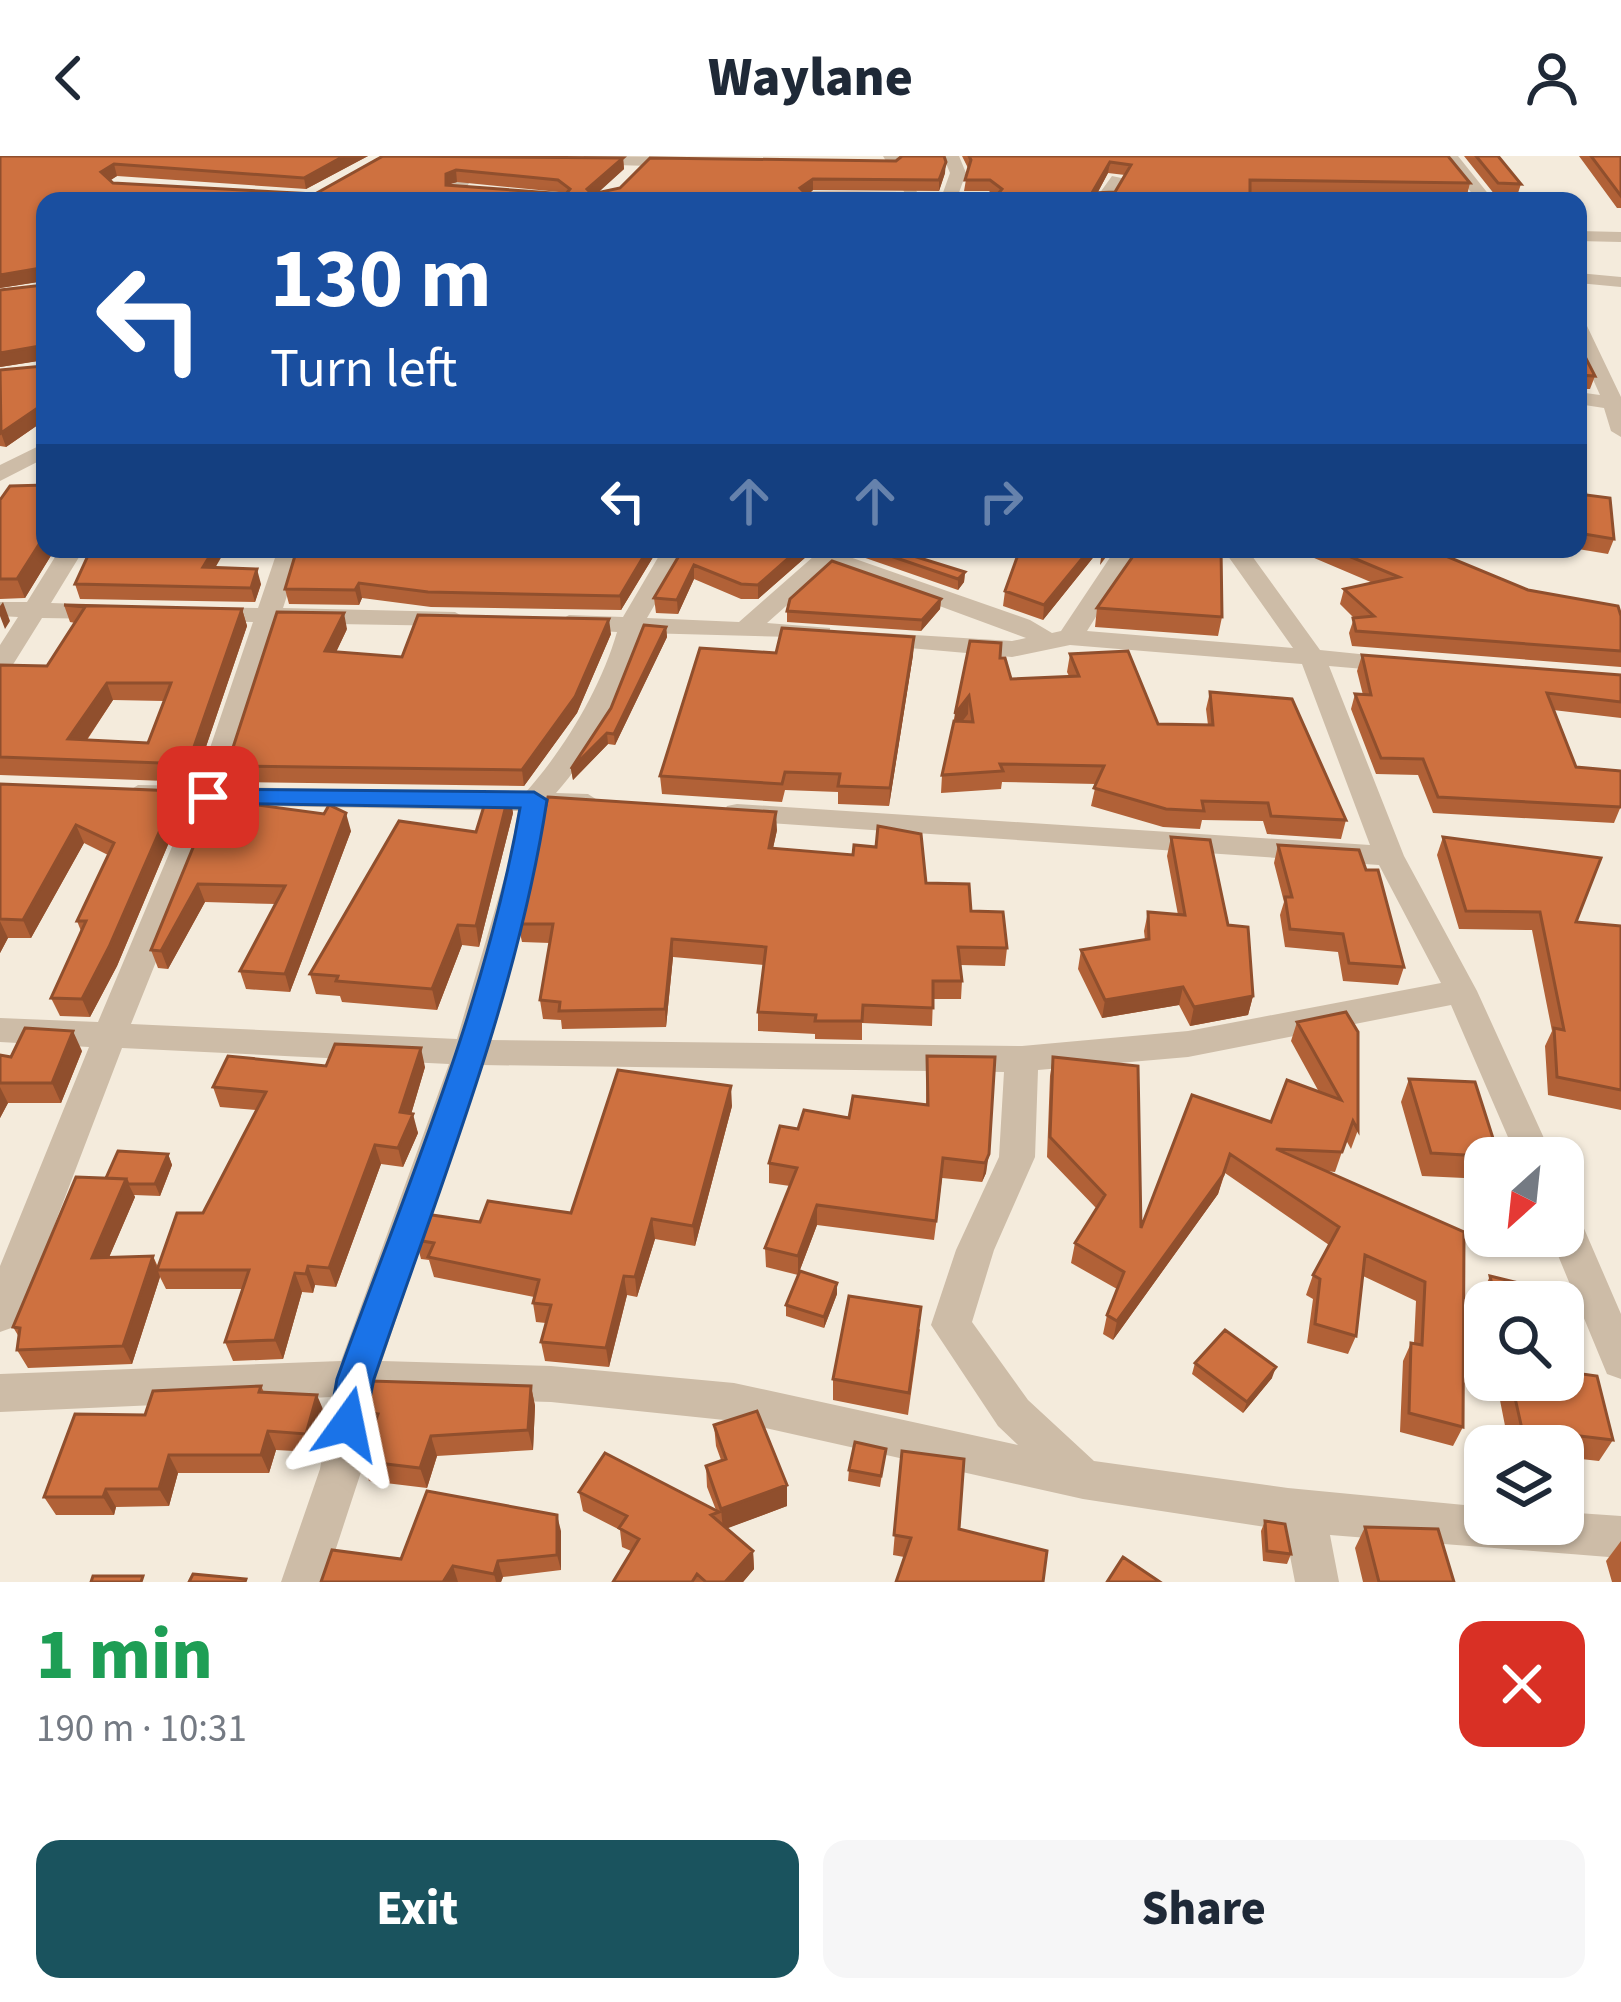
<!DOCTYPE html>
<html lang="en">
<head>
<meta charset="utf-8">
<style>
  body { margin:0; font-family:"Source Sans 3",sans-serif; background:#f6f6f7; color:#1f2937; height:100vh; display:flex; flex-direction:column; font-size:45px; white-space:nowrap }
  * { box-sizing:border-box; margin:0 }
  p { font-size:39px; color:#747a83 }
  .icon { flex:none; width:66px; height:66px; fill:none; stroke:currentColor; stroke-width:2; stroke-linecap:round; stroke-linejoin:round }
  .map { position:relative; height:1426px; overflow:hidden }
  .panel { display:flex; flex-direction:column; background:#fff; flex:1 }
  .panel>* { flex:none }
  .banner { position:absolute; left:36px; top:36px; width:1551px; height:366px; border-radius:24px; box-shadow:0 3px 9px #0004; background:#1a4fa0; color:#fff; overflow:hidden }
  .needle { width:78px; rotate:207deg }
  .fabs { position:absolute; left:1464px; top:981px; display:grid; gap:24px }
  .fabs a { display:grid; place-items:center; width:120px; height:120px; border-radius:24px; background:#fff; box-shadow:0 3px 9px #0004; font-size:60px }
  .pin { position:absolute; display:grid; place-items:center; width:102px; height:102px; color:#fff; margin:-51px; border-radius:24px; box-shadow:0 6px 18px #0006 }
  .me { position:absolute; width:132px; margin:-66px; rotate:12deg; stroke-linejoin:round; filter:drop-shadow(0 0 9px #0008) }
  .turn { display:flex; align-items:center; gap:42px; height:252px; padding:0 36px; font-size:54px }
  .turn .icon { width:156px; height:156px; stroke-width:2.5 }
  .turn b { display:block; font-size:84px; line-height:102px }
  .lanes { display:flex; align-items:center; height:114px; padding:0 36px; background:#0003; justify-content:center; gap:60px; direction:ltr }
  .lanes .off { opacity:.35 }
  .round { display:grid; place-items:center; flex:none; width:126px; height:126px; border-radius:24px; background:#f6f6f7 }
  .headline { display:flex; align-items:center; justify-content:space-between; height:204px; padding:0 36px }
  h1 { font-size:72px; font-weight:800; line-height:90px; color:#1e9e55 }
  .button { display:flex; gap:24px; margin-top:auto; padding:24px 36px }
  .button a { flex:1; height:138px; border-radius:24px; background:#1a535e; color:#fff; font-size:48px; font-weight:800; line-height:138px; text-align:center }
  .button a+a { background:#f6f6f7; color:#1f2937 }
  header { display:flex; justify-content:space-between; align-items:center; height:156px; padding:0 36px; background:#fff; font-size:54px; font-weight:800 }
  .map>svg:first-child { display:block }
</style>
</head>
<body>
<header><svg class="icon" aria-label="back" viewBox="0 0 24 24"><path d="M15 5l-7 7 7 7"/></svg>Waylane<svg class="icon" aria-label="person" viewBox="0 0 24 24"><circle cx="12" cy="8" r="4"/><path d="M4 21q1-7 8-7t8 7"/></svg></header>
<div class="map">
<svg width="1621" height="1426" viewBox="0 0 1621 1426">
  <rect width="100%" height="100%" fill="#f4ebdc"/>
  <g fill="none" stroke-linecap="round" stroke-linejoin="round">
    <path fill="#cdbca7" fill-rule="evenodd" d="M468,0H484L459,45H443Z
      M584,0L686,1L694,6L686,11L579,8Z
      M883,0H899L921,44H909Z
      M943,0H959L966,17L956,45H940L950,17Z
      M1442,0H1458L1494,45H1478Z
      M1112,20L1126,23L1110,45H1094Z
      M1578,75L1621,76V86L1578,85Z
      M1578,117L1621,121V131L1578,127Z
      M1578,164L1587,170L1621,241V281L1611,275L1604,252L1578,248V236L1600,239L1578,190Z
      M45,287V302L0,325V309Z
      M60,393H84L51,447L107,449L119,456L107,463L42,462L9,515L0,518V489L18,461L0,460V446H27Z
      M278,393H302L283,452L455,456L467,463L455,470L278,467L226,631L525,637C564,594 601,532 617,476L569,473L557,466L569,459L623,461L663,393H687L647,462L739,466L822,393H848L844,399L1030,464L1052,477L1061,475L1113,397L1145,393L1130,407L1087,475L1293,492L1223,393H1247L1320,494L1408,503L1412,508L1408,513L1399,516L1329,510L1404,700L1477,835L1553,1002H1517L1451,849L1188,901L1038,914L1035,1001L994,1094L972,1166L1028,1244L1094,1305L1288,1332L1485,1351V1368H1563V1356L1621,1360V1402L1330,1379L1339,1426H1295L1285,1374L1083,1343L734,1265L551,1246L373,1241L362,1313L325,1426H281L320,1313L332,1241L0,1256V1218L341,1205L449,908L122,892L20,1159L14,1171L0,1176V1110L89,891L0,886V862L98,866L190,648L138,647L124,638L138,629L197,630L253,466L203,465L191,458L203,451L258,452ZM831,410L1026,482L1012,485L866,476L862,481L875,489L1012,501L1070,489L1302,508L1370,689L737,648L727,650L723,657L727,664L1379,709L1441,827L1188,875L1022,890L490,884L539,706L547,655L588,656L602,647L588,638L556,637C593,596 627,530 642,477L830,482V472L767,467ZM219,649L518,655L509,706L457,883L131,868ZM482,909L1004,916L999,1001L956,1094L931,1169L998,1270L1018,1289L734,1227L551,1210L382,1205Z
      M1563,1050L1576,1054L1621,1158V1223L1607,1218L1550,1080H1563Z"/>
  </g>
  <path fill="#b16137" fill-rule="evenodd" d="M0,0H368L306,33L117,20L110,24L113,27L315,38L472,1L623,2L624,13L598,36L896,5L900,0H944L945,17L939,35L813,34L810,37L992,38L989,35H964L968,12L962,0H1448L1470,27L1467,39L1250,36L45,45V264L6,291L0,290V214L44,210L43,204L0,211L44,129L43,125L0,132ZM1108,17L1125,19L1115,36H1098ZM457,26L559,36L562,37L447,29Z
    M1464,0H1498L1521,28L1517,40L1495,39Z
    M1579,0H1621V52H1617Z
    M1578,187L1595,220L1590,233H1578Z
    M1578,326L1614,383L1608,398L1578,393Z
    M0,344L45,393H55L25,442L0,443Z
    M658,393L621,454L431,451L362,442L359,449L289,448L285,433Z
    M683,393H815L758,443H741L694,423L678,458L656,457L654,442Z
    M851,393H891L965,416L964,426L958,434L851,397Z
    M1005,393H1100L1043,464L1003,450L1005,435L1018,398Z
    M1293,393H1429L1528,434L1621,460V511L1352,490L1349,477L1354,462L1340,448L1344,433L1373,427Z
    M216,411L261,428L255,446L80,443L75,428Z
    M941,443L940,453L921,475L787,466V455Z
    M64,449L242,453L247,470L194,626L0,619V509L47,510L75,467L70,466ZM113,544L164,545L148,587L87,584Z
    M1097,452L1222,461L1218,480L1095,471Z
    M666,471L667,481L615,589L608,588L573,624L571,613Z
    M347,473L336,496L402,501L611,478L577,557L524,630L232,626L227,610Z
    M914,481L913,499L889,650L838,648V636L785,634L782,646L662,638L660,620L776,497Z
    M1070,498L1158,568L1208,569L1206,553L1210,536L1346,664L1341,683L1267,678L1263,665L1202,664L1200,673L1163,671L1091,650L1096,628L1002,626L1001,633L941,637L942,619L955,558L1000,502L1011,523L1069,520L1067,516Z
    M1362,499L1621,519V562L1553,554L1576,611L1621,650L1614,667L1433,657L1418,619L1376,618L1351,553L1355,538L1363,539L1357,515Z
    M0,628L183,653L117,810L90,861L60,860L51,842L81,775L77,765L108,699L84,687L31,782H8L0,797Z
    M509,637L513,657L479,791L462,789L437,854L342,846L340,840L316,838L310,818L476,676Z
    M213,643L351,675L290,836L246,833L240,815L276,748L205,746L168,813L158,812L151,794Z
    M777,674L773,692L926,727L971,755L1007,792L1005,810L960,809L962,825L961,843H933L932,870L862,867V884L815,883V878L758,875V856L764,809L673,801L666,871L562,873L561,864L543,863L540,844L550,787L522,786L518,768Z
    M1171,681L1228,769L1253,840L1248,859L1190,870L1179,849L1102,862L1078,813L1081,794L1145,784L1144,775L1148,756L1178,759L1167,700Z
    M1443,681L1576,766L1621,770V954L1548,939L1545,890L1552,875L1532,774L1459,773L1437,699Z
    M1278,689L1404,811L1398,829L1343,825L1338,796L1285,791L1280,759L1284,746L1274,707Z
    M1297,866L1358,974L1351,993L1346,984L1335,1016L1326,1015L1464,1076L1463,1271L1453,1290L1400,1276L1403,1205L1411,1187H1414L1416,1145L1363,1120L1356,1180L1348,1198L1307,1187L1313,1143L1306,1139L1313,1119L1329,1089L1225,1017L1218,1038L1113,1184L1103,1178L1107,1159L1117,1133L1071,1107L1075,1087L1097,1053L1047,1001L1050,920L1053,901L1141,1072L1271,966L1319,936L1291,885Z
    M82,895L61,947H8L0,962V899L11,901Z
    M927,900L995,901L986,1017L982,1026L942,1022L934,1084L817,1069L798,1119L766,1111L765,1092L790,1030L769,1027V1007L798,973L926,949Z
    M326,910L425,911L411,958L418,977L403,1011L381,1008L336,1131L315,1129L313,1137L302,1136L283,1203L233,1205L225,1186L242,1133H166L160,1121L132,1208L28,1212L17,1194L19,1181L13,1171L106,1022L168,998L172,1009L160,1040L134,1039L135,1041L109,1101L153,1100L158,1111L203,1057L257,954L220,951L213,931Z
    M1409,923L1499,1001L1485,1002V1023L1422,1020L1401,946Z
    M732,950L695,1090L655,1083L637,1141L627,1139L609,1211L545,1205L541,1186L546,1167L536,1166L533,1147L534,1141L434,1121L429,1104L421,1103L416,1084L480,1066L571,1057Z
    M1490,1120L1572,1140L1575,1217L1597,1220L1613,1284L1599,1305L1563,1301V1290H1509L1496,1224H1563V1146H1485V1170L1480,1142Z
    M837,1138L824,1172L786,1160V1149Z
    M920,1173L908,1259L833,1244V1223Z
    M1195,1207L1272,1222L1243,1257L1192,1218Z
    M261,1230L264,1236L325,1258L313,1296L276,1294L269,1317H178L169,1350L116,1351L114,1359H56L44,1341L145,1259Z
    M531,1230L535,1250L533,1294L437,1300L427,1332L369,1325L361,1305L372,1275L365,1256Z
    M714,1269L787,1350L727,1372L753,1395L754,1413L743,1426H613L631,1395L622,1391L620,1374L583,1355L579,1336L716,1354L707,1331L706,1310L721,1304L716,1290Z
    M886,1293L880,1331L848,1325L849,1314Z
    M902,1295L959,1373L1042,1426L893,1399Z
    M1265,1365L1291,1398L1287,1408L1263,1405L1261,1375Z
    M1365,1371L1454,1426H1363L1355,1392Z
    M561,1375V1414L503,1421L501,1426H321L401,1403Z
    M1621,1385V1426H1612L1606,1405Z"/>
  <path fill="#904f2d" d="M344,0H368L306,33L304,22Z
    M623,2L624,13L589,45L587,33Z
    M946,6L945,17L939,35V24Z
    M1110,6L1108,17L1093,45L1092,37Z
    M114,8L117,20L105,28L101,16Z
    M456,14L457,26L447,29L448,41L446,18Z
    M813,23V34L801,43L800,32Z
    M41,112L45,125L0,132V119Z
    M40,190L45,204L0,211V197Z
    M45,247V264L6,291L1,277Z
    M45,379V393H55L25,442L17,423Z
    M214,393H226L207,426L203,411Z
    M648,393H658L621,454L620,440Z
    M799,393H815L758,443V429Z
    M1090,393H1100L1043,464L1044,449Z
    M1112,393L1100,409L1102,394Z
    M694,409V423L678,458L677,444Z
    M257,413L261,428L255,446L251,432Z
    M965,416L964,426L958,434V423Z
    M359,427L362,442L359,449L355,434Z
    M941,443L940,453L921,475L922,464Z
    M3,446L10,465L5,473L0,460V450Z
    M242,453L247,470L194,626L188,608Z
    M344,457L347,473L329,511L325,495Z
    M609,463L611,478L577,557L524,630L522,614Z
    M666,471L667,481L615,589L614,578Z
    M914,481L913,499L889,650L890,632Z
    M107,527L113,544L75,601L68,583Z
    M969,540L968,558L954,576L955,558Z
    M607,577L608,588L573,624L571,613Z
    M177,635L183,653L117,810L90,861L82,843Z
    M509,637L513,657L479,791L476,770Z
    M776,656L777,674L769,710V692Z
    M346,657L351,675L290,836L285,818Z
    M76,669L84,687L31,782L23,764Z
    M198,728L205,746L168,813L161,795Z
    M0,765L8,782L0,797Z
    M458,769L462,789L437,854L432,833Z
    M672,783L673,801L666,871L665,853Z
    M1183,831L1179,849L1102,862L1105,844Z
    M1253,840L1248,859L1190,870L1194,851Z
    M73,875L82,895L61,947L52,927Z
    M421,892L425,911L407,972L413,958L418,977L403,1011L398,992L400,956Z
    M731,930L732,950L695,1090L693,1070Z
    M0,931L8,947L0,962Z
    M375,989L381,1008L336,1131L329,1112Z
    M168,998L172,1009L160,1040L155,1028Z
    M989,998L986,1017L982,1026L985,1007Z
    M1230,998L1218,1038L1113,1184L1117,1165Z
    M126,1023L135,1041L101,1120L92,1102Z
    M817,1049V1069L798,1119V1100Z
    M652,1063L655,1083L637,1141L635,1121Z
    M153,1100L160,1121L132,1208L123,1190Z
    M308,1110L315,1129L313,1137L306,1118Z
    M295,1117L302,1136L283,1203L275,1184Z
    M624,1120L627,1139L609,1211L606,1192Z
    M837,1127V1138L824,1172V1161Z
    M1276,1211L1272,1222L1243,1257L1247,1246Z
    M531,1230L535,1250L533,1294L528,1274Z
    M317,1239L325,1258L313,1296L306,1278Z
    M268,1275L276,1294L269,1317L261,1299Z
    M431,1280L437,1300L427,1332L420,1312Z
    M169,1299L178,1317L169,1350L159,1333Z
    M787,1329V1350L723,1374L721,1353Z
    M106,1333L116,1351L114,1359L103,1341Z
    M557,1359L561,1375V1414L557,1399Z
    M753,1395L754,1413L743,1426H725Z
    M498,1405L503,1421L501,1426H496L494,1418Z
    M453,1410L458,1426H443Z"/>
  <path fill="#ce7140" stroke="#904f2d" stroke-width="3" fill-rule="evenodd" d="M0,0H344L304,22L114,8L101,16L113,27L315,38L383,0L623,2L587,33L592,38L620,32L650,2L896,5L902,0H944L946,6L939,24L813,23L800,32L805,37L998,38L1002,33L990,24H965L971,4L969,0H1448L1470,27L1250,24V45H45V247L1,277L0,214L44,210L40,190L0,197V134L44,129L41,112L0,119ZM1110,6L1131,9L1115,36L1092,37ZM456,14L558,24L570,33L566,38L446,29V18Z
    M1476,0H1498L1521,28L1498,27Z
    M1591,0H1621V40Z
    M1578,187L1595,220L1578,219Z
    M1578,326L1584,327L1586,339L1610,342L1614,383L1578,377Z
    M45,329V379L17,423H0V344L10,330Z
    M91,393H214L203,411L257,413L251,432L75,428Z
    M297,393H648L620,440L428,436L359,427L355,434L285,433Z
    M683,393H799L758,429L741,428L694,409L677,444L654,442Z
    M870,393H891L965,416L958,423Z
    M1020,393H1090L1044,449L1005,435Z
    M1138,393H1221L1222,461L1097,452Z
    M1332,393H1429L1528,434L1618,450L1621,460V495L1356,475L1353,462L1374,460L1344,433L1399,421Z
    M832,405L941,443L922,464L787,455L790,443Z
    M64,449L242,453L188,608L0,601V509L47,510L85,451ZM107,527H171L148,587L68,583Z
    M277,456L344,457L325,495L402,501L418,459L609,463L575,541L522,614L227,610Z
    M644,469L666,471L614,578L607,577L571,613L611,552Z
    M782,472L914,481L890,632L838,630L840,618L785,616L782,628L660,620L700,492L776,497Z
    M970,485L1001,487L1000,502H1005L1011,523L1079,520L1070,498L1128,495L1158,568L1213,569L1210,536L1292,543L1346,664L1271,660L1268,647L1202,645L1204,655L1166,653L1094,632L1104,610L1000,608L1003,615L942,619L954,565L973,566L969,540L955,558Z
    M1362,499L1621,519V546L1547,537L1576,611L1621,615V651L1438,641L1423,603L1381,602L1355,538L1371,539Z
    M0,628L177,635L109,791L82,843L51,842L86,765H77L114,687L76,669L23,764L0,763Z
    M488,637H509L476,770L458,769L432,833L336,825L338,820L310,818L399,665L476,676Z
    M548,641L776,656L769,692L853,699L854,689L876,691L878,670L921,678L926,727L969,728L971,755L1003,756L1007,792L958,791L962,825H933V852L863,849L862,865H815L816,859L758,856L766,791L672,783L665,853L559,855L560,846L540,844L553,768H518Z
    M213,643L324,658L329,649L346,657L285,818L240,815L285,730L198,728L161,795L151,794Z
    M1171,681L1210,684L1228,769L1248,771L1253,840L1194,851L1183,831L1105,844L1081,794L1149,783L1148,756L1185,759Z
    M1443,681L1601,702L1576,766L1621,770V934L1557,921L1554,872L1564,874L1540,756L1466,755Z
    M1278,689L1359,694L1366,714H1378L1404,811L1349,807L1343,778L1290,773L1285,741H1292Z
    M1346,856L1358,876V974L1353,965L1342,996L1276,993L1464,1076L1463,1271L1409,1257L1411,1187L1422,1189L1425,1126L1365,1099L1356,1180L1315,1168L1320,1123L1313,1119L1339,1071L1230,998L1223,1019L1117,1165L1107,1159L1124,1116L1075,1087L1105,1039L1050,981L1053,901L1138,910L1141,1072L1192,939L1271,966L1287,924L1341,944L1297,866Z
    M25,872L73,875L52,927H0V899L11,901Z
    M335,888L421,892L400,956L413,958L398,992L375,989L329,1112L308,1110L306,1118L295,1117L275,1184L225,1186L249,1114H157L177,1057H203L266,936L213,931L228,900L326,910Z
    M927,900L995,901L989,998L985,1007L943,1002L936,1065L817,1049L798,1100L765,1092L797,1012L769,1007L780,970L798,973L804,954L849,962L853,940L928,949Z
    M618,914L731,930L693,1070L652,1063L635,1121L624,1120L606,1192L541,1186L551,1149L533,1147L539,1124L428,1101L434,1087L416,1084L425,1058L480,1066L488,1045L571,1057Z
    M1409,923L1475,926L1499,1001L1431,997Z
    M118,995L168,998L155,1028H128L126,1023L106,1022Z
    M76,1021L126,1023L92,1102L153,1100L123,1190L17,1194L20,1172L13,1171Z
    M800,1115L837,1127L824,1161L786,1149Z
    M1490,1120L1572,1140L1575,1217L1597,1220L1613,1284L1522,1273L1511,1224H1563V1146H1496Z
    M849,1140L921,1151L909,1237L833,1223Z
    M1225,1174L1276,1211L1247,1246L1195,1207Z
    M370,1225L531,1230L528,1274L431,1280L420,1312L361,1305L378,1258L365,1256Z
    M261,1230L259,1236L317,1239L306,1278L268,1275L261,1299H169L159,1333H106L103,1341H44L75,1258L145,1259L153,1235Z
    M757,1255L787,1329L721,1353L706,1310L726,1303L714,1269Z
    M855,1286L886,1293L881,1320L849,1314Z
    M902,1295L964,1303L959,1373L1047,1395L1043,1426H896L911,1382L894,1379Z
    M605,1297L719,1356L711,1359L753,1395L725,1426H706L697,1418L692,1426H613L639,1383L619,1372L627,1360L579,1336Z
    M427,1335L557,1359V1399L498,1405L494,1418L453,1410L443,1426H321L332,1394L401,1403Z
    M1265,1365L1285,1368L1291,1398L1267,1395Z
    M1365,1371L1438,1373L1454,1426H1379Z
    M1123,1401L1160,1426H1107Z
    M193,1418L246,1423L245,1426H189Z
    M93,1420H143L141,1426H91Z"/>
  <path fill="#1a73e8" stroke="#114b97" stroke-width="3" d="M208,633L534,636L547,644C517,842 438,1034 374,1223L362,1280L348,1286L335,1280L329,1268L337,1223C404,1037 486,848 520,652L199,647V635Z"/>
</svg>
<div class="fabs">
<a><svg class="needle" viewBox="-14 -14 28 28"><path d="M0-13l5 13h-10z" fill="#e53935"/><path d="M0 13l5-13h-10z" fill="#747a83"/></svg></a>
<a><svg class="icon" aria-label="search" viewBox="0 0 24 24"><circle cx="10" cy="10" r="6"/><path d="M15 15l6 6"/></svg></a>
<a><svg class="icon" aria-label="layers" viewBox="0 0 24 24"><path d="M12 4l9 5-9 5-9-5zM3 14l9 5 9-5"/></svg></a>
</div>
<div class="pin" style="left:208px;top:641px;background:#d93025"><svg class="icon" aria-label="arrive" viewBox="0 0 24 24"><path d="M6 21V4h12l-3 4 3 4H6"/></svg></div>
<svg class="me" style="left:348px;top:1268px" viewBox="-20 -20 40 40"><path d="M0-17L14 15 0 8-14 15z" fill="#1a73e8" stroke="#fff" stroke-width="4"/></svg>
<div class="banner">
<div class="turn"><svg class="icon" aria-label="left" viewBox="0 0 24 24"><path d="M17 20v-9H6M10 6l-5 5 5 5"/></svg><div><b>130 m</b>Turn left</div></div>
<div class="lanes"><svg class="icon" aria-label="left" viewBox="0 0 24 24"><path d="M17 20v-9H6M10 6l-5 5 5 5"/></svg><svg class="icon off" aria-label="ahead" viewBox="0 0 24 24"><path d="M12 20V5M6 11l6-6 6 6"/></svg><svg class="icon off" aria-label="ahead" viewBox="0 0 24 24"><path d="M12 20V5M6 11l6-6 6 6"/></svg><svg class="icon off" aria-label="right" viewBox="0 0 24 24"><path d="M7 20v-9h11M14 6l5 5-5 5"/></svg></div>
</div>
</div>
<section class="panel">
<div class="headline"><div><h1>1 min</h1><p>190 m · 10:31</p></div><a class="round" style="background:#d93025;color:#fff"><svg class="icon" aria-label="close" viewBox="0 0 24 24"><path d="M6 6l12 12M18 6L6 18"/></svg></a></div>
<div class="button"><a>Exit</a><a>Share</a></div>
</section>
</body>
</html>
